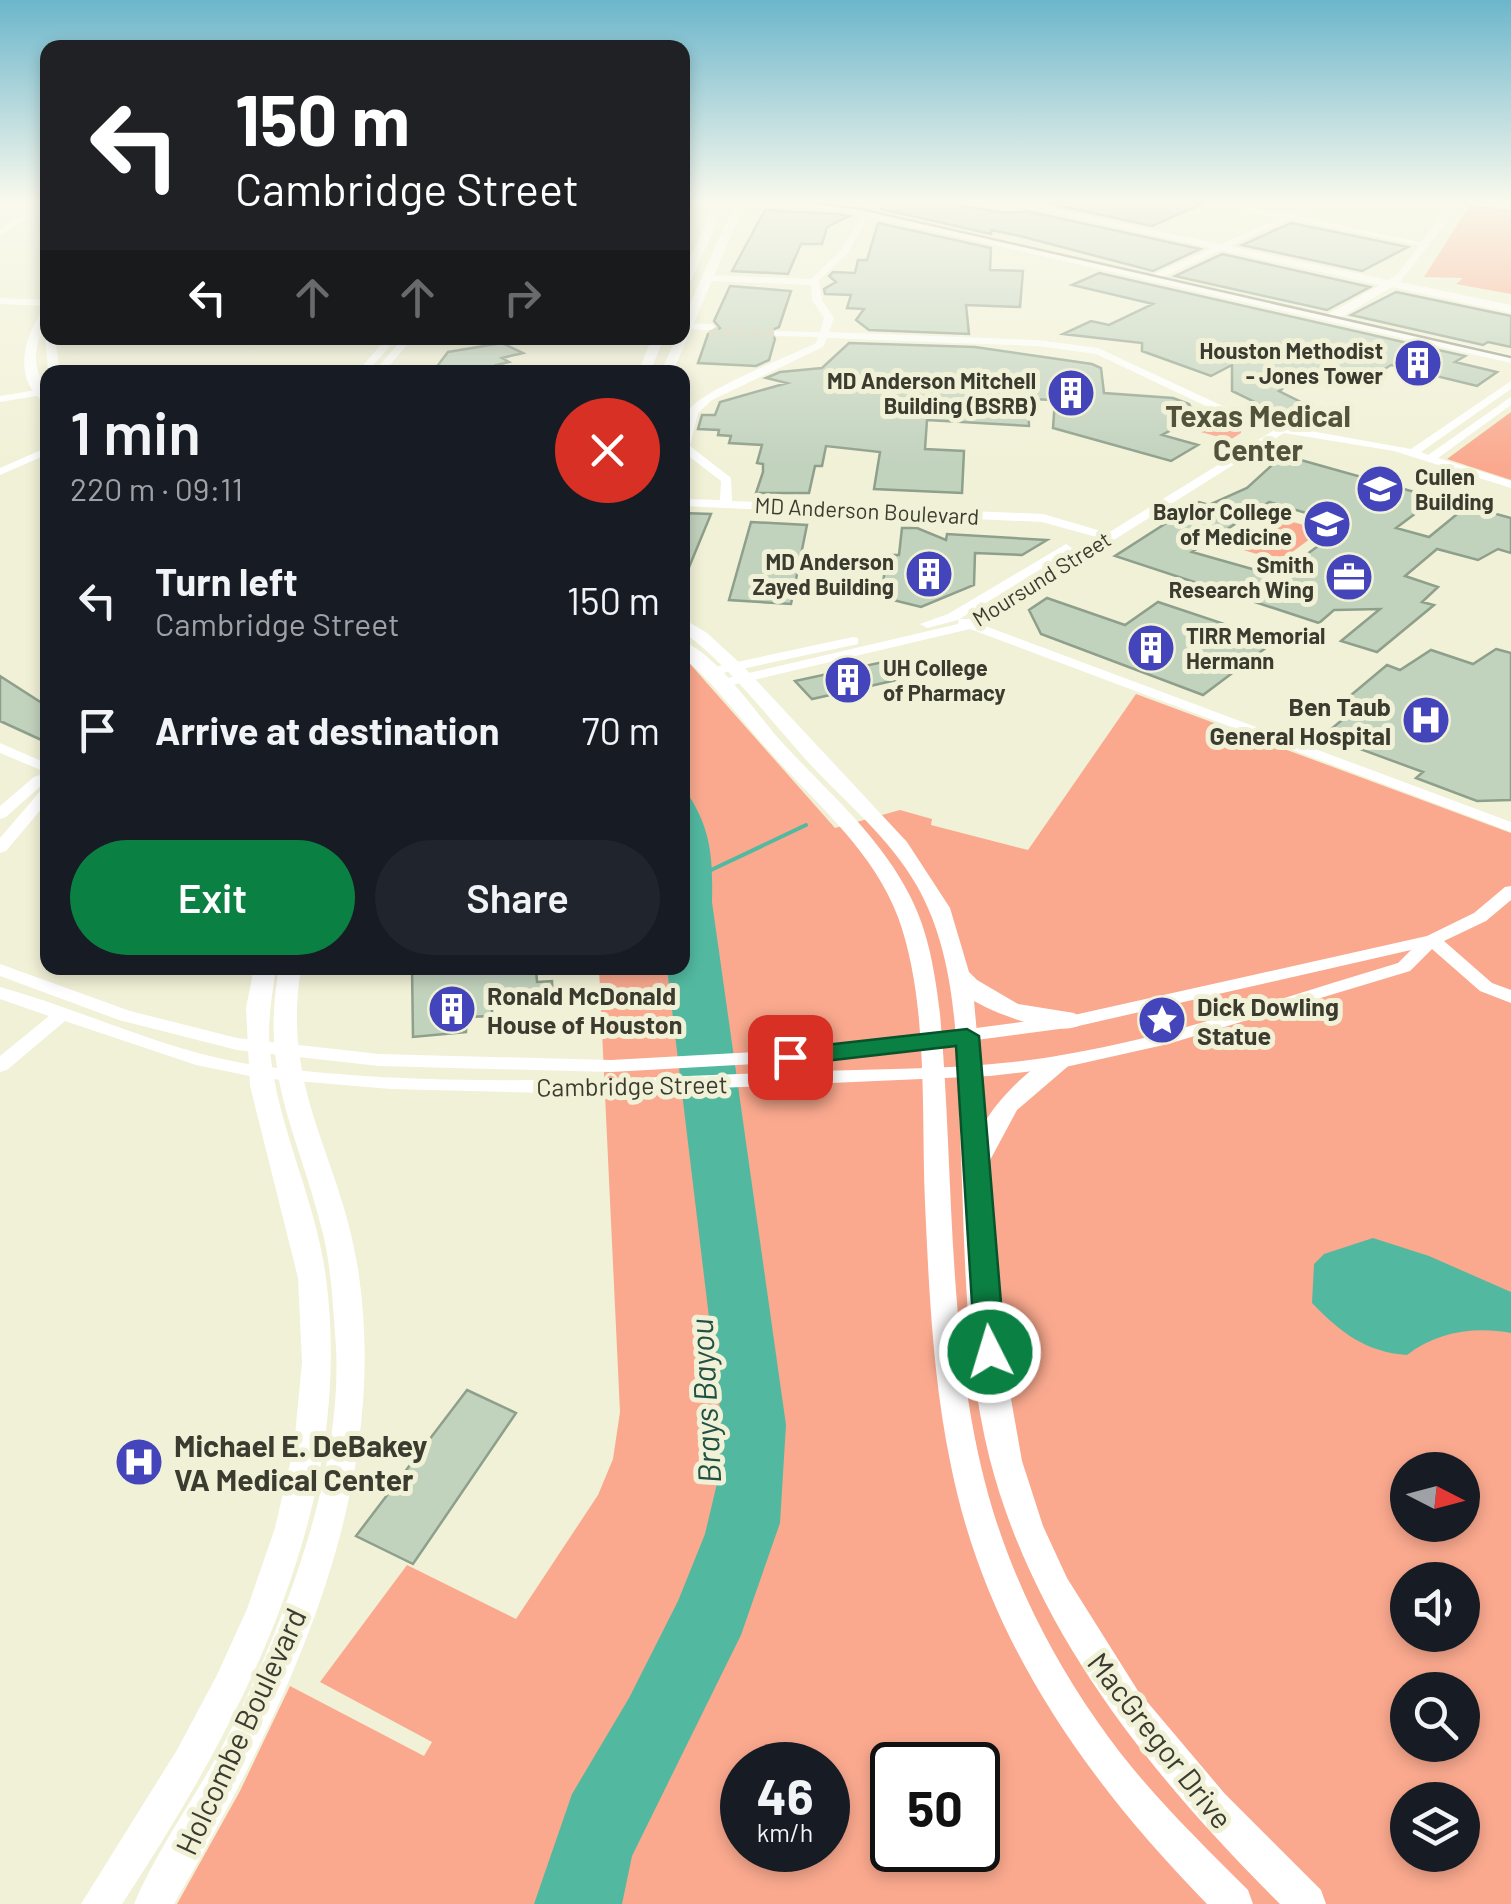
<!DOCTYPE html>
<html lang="en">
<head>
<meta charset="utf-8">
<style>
  body { margin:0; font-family:Barlow,sans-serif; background:#20242c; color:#f1f3f6; height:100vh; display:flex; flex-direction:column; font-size:38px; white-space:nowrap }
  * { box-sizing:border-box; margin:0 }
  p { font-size:32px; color:#9ea1a6 }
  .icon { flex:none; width:55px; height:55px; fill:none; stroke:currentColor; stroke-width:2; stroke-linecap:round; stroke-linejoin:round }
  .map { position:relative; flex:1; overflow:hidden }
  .details { position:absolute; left:40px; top:365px; width:650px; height:610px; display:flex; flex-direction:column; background:#171b24; border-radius:20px; box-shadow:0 5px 15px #0003 }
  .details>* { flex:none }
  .top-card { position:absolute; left:40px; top:40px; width:650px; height:305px; border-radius:20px; box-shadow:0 5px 15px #0003; background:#202124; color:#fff; overflow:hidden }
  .needle { width:65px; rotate:96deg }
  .buttons { position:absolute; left:1390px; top:1452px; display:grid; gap:20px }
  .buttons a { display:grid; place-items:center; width:90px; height:90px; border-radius:50%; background:#171b24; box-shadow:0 5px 15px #0003; font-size:50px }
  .speed { position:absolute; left:720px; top:1742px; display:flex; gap:20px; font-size:50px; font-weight:700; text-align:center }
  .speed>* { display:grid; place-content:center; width:130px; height:130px; border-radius:50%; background:#171b24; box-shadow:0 5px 15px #0003; line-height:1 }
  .speed small { font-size:25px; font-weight:400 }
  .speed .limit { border:5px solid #111; border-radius:15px; background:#fff; color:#111 }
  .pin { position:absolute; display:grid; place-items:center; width:85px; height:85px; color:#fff; margin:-42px; border-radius:20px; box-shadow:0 5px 15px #0006 }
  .me { position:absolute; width:110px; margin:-55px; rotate:355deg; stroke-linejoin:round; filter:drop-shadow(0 0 8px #0008) }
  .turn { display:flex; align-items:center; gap:35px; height:210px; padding:0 30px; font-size:45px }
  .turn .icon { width:130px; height:130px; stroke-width:2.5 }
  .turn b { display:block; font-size:70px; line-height:85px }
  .lanes { display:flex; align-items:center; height:95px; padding:0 30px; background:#0003; justify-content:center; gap:50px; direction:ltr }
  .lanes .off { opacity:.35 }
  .round { display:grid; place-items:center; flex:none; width:105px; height:105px; border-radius:52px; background:#20242c }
  .head { display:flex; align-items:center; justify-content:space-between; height:170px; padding:0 30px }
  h1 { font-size:60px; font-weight:600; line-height:75px }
  .cta { display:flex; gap:20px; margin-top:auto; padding:20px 30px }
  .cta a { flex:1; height:115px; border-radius:60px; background:#0b8043; color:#fff; font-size:40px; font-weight:600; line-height:115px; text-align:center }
  .cta a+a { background:#20242c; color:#f1f3f6 }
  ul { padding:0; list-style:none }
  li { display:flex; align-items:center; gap:30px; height:130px; padding:0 30px }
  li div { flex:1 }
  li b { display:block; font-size:38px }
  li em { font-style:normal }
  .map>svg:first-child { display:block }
</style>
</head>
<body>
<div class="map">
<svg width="1511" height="1904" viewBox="0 0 1511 1904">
  <rect width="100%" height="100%" fill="#f1f1d7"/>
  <path fill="#faa98e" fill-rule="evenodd" d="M1470,205L1511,210V294L1456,284L1463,278L1424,277Z
    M1209,409L1241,426V433L1230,440L1186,428Z
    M1511,412V480L1447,459Z
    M1282,519L1322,530L1280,561L1240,549Z
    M683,656L835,828L900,810L932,819L931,825L1028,850L1136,694L1511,833V1904H177L240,1791L290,1686L424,1756L432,1742L320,1682L407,1565L516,1619L598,1495L613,1459L620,1412L599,968H682ZM1408,1470H1462V1525H1408ZM1408,1580H1462V1635H1408ZM1408,1690H1462V1745H1408ZM742,1765H828V1850H742ZM892,1765H978V1850H892ZM1408,1800H1462V1855H1408Z"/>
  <path fill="#52b9a0" d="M683,787C711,826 713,855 712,902L786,1425L780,1523L741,1635L632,1856L622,1904H534L572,1794L629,1698L678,1601L705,1534L718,1479L720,1409L667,968H682Z
    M1373,1238L1429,1256L1511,1292V1333C1475,1326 1436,1332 1407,1355C1366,1352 1341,1333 1312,1303L1314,1264L1324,1254Z"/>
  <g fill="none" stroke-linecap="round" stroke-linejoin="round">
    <path stroke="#52b9a0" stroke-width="4" d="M709,871L806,825"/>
  </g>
  <path fill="#c1d2bd" stroke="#8e9f8b" stroke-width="2.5" fill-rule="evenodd" d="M883,200H961V206L1007,213L1026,211L1200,249L1153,271L1020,236L991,230V234L881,209Z
    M1055,200H1195L1202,204L1152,226L1046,203Z
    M765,210L839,214L849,216L827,227L822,244H801L788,274L732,271Z
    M878,223L991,248L990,270L1023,271L1020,307L966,305L969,334L869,330L856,320L864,309L847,308L851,295L825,294L824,289L836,282L829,276L833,272L855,273L858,260H867Z
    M1291,223L1408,247L1362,271L1242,245Z
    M1222,254L1370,287L1327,310L1175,276Z
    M1099,273L1465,356L1455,362L1497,372L1477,386L1391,365L1362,383L1309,371L1279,391L1321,412L1290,419L1232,391V365L1211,376L1142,351V343L1063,334L1091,321L1109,325L1153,304L1072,285Z
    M730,286L791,291L779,327L770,331L775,339L769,360L756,366L698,363L708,334L720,328L714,321Z
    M1396,292L1511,316V347L1488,342L1483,345L1351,315Z
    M502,343L523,353L502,358L509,362L497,365L509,372L435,369L448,352Z
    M849,343L975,347L1092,364L1101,368L1104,393L1173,398L1189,404L1196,417L1162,435L1198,445L1171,461L1053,428L1055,400L1028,399L1029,426L927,420L925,449L964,451L962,493L874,489L880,452L826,446L822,466H815L809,493H756L763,472V464L757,463L762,445L729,443L731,436L718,435L719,430L698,429L702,415H715L720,402L787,383L766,378L780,372L822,368Z
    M1283,455L1436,498L1396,528L1429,537L1467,506L1511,518V553L1498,549L1478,560L1437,549L1405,576L1438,587L1422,602L1434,605L1377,652L1341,641L1380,609L1334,610L1319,623L1115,556L1199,502L1209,505L1247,488ZM1269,502L1347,525L1277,576L1192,552Z
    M682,513L711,514L685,577L682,576Z
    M751,522L807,525L791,604L729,600Z
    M902,528H917L946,540L947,534L1047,540L1022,555L975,553L974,585L921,607L881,597L887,555H899Z
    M1047,598L1125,625L1158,602L1275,641L1203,695L1041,634L1029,610Z
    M1496,649L1511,653V800L1477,801L1416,778L1423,772L1341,742L1336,737L1340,733L1330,730L1353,711L1338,706L1387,665L1400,670L1431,650L1473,664Z
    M883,662L901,679L812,699L795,681Z
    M0,676L48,707V743L0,721Z
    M412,968H536L537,982L552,981L553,997L492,1002V1016L467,1017L466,1032L413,1037Z
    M467,1390L516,1413L413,1564L356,1536Z"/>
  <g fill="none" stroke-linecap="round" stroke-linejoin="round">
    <path stroke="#cdcdb6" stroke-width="9" stroke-dasharray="9 5" stroke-linecap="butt" d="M709,331L777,333"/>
    <path fill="#fff" fill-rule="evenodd" d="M1022,200H1033L1016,206V202Z
      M1199,200C1227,200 1254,211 1282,213C1298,215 1312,200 1329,200L1296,216L1432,245L1428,247L1289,219L1156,280H1150V276L1279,218Z
      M40,204L47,206L0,235V229Z
      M864,213L868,215L848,253L819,280L822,300L834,318L829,332L1037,340L1098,348L1255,421L1411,449L1511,381V389L1421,452L1428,455L1511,397V405L1438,458L1511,481V488L1394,451L1284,433L980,624L1511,822V832L970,629L720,688L715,687V681L958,624L959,619H969L1100,538L1042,522L682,506V499L720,500L721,481L682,451C682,439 682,423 688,411C701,390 790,356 816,343L818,337L777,336L774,335V331L820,332L824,318L812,300L811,285L708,281L704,278L708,275L811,279L841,250ZM827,338L1037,346L1096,354L1248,426L1273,431L1108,533L1043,514L732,501L731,478L690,446L698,413L712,400L823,347Z
      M0,298L48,300V306L0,304Z
      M682,323L711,324L716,327L711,330L682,329Z
      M387,338H397L367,372H357Z
      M403,338H413L384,372H374Z
      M48,388V394L0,402V396Z
      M48,447V454L0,475V468Z
      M1066,544L1072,548L1070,551L958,620L927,628L920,624L948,614Z
      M853,637L858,638V644L709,676L702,672L709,668Z
      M0,743L48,764V773L0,753Z
      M39,775L44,777L47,780L44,783L6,817L0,819V806L34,777Z
      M48,787V801L6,851L0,853V838L43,788Z
      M1511,886V900L1486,921L1444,941L1492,983L1511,990V1003L1480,991L1432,949L1410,971L1168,1044L1061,1068L990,1076L583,1094L391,1089L260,1078L196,1065L65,1021L7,1070L0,1072V1056L49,1016L0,999V987C87,1011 171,1054 261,1066C436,1089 614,1079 790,1072C880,1068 973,1071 1062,1055C1176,1036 1287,996 1398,963L1411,950L1074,1027L825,1060L611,1072L379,1066L237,1050L119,1020L0,976V964L130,1011L237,1038L379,1054L611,1060L825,1048L1074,1015L1427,936L1474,913L1505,887Z"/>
    <path fill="#fff" fill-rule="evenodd" d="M682,200H799L840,204L1328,314L1380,285L993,200H1012L1388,280L1397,275L1453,200H1463L1400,282L1511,305V313L1392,287L1341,317L1511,355V363L840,210L744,205L673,372H661L676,338H682V322L734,205H725L688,287L682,290V274L715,204L682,203Z
      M48,207V213L0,214V208Z
      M44,308H48C48,325 36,338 36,356C35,374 48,387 48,405C11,381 23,338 44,308Z
      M45,335L55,338L60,372H48Z
      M652,338H664L650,372H638Z
      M682,618L707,633L742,665L907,842L950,908L969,972L977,980L1018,1004L1074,1013L1086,1021C1067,1042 996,1014 974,1001L985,1122C997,1100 1044,1049 1070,1056L1073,1062L1017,1110L988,1164L999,1331L1022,1461L1043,1526L1067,1578L1138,1691L1225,1794L1321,1890L1326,1904H1280C1154,1778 1036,1636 990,1460C963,1353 965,1239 960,1130C957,1050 958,958 917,886C890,838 845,802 808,762C767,717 732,668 682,631Z
      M682,641C715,653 755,711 778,738C824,789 879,834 910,896C929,933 935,973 940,1014C955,1178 945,1351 993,1511C1016,1585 1052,1657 1097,1721C1140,1784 1194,1836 1248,1890L1253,1904H1207C1086,1780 986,1640 951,1466C933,1380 929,1291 925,1203C921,1113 929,1002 898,917C873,850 815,803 769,751C740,719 715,684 682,656Z
      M254,968H276C272,996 267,1022 270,1051C278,1129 316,1200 326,1278C356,1506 243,1720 122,1904H81L177,1750L217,1675L247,1609L275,1528L294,1446L302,1362L298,1278L250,1086L246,1008Z
      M279,968H301C281,1092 341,1156 358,1269C393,1496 284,1713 174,1904H134C157,1849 195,1798 223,1745C281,1632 343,1476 336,1347C333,1309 332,1271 323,1234C299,1133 259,1077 279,968Z"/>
    <path stroke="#999986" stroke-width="2.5" d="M796,200L861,209L1511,357"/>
  </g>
  <linearGradient id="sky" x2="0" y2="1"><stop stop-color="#6cb6cb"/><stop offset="0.43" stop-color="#f9f9ed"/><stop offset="1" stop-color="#f9f9ed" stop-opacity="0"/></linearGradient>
  <rect width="1511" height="466" fill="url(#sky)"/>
  <path fill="#0b8043" stroke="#07532c" stroke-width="2.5" d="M967,1029L979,1036L1005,1352L1000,1360H980L975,1352L956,1046L790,1065L778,1057L790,1049Z"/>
  <defs>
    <g id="building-disc" transform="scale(2.5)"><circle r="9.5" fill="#4445ba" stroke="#f1f1d7"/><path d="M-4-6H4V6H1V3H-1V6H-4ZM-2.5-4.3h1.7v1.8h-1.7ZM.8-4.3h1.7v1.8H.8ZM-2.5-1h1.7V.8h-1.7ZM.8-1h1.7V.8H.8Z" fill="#fff"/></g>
    <g id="university-disc" transform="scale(2.5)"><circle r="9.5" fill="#4445ba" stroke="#f1f1d7"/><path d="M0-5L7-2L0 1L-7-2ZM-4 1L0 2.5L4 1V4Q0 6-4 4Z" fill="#fff"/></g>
    <g id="office-disc" transform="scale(2.5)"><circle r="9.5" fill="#4445ba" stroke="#f1f1d7"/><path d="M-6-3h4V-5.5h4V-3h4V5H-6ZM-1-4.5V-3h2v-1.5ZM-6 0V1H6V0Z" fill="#fff"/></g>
    <g id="hospital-disc" transform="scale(2.5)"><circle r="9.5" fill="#4445ba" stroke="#f1f1d7"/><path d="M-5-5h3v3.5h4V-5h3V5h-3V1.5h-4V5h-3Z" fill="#fff"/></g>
    <g id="sight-disc" transform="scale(2.5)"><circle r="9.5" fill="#4445ba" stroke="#f1f1d7"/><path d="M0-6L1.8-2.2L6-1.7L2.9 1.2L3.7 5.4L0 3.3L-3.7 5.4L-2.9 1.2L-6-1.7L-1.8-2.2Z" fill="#fff"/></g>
  </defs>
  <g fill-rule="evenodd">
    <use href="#building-disc" x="1418" y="363"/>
    <use href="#building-disc" x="1071" y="393"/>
    <use href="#university-disc" x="1380" y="489"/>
    <use href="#university-disc" x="1327" y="524"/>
    <use href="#building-disc" x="929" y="574"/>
    <use href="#office-disc" x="1349" y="577"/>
    <use href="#building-disc" x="1151" y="648"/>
    <use href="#building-disc" x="848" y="680"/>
    <use href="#hospital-disc" x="1426" y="720"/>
    <use href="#building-disc" x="452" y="1009"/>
    <use href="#sight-disc" x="1162" y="1020"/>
    <use href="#hospital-disc" x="139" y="1462"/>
  </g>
  <g text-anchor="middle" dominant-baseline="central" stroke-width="10" stroke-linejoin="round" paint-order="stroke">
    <g font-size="22" font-weight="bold" fill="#3b3b30" stroke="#f1f1d7" text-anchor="end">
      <text x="1383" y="350">Houston Methodist<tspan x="1383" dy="25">- Jones Tower</tspan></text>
      <text x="1036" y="380">MD Anderson Mitchell<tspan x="1036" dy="25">Building (BSRB)</tspan></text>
      <text x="1415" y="476" text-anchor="start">Cullen<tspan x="1415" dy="25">Building</tspan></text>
      <text x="1292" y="511">Baylor College<tspan x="1292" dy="25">of Medicine</tspan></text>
      <text x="894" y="561">MD Anderson<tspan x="894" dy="25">Zayed Building</tspan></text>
      <text x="1314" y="564">Smith<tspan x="1314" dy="25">Research Wing</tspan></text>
      <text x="1186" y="635" text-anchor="start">TIRR Memorial<tspan x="1186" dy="25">Hermann</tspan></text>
      <text x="883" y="667" text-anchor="start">UH College<tspan x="883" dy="25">of Pharmacy</tspan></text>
    </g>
    <g font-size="22" fill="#3b3b30" stroke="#f1f1d7">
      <text transform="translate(867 510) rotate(3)">MD Anderson Boulevard</text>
      <text transform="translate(1041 578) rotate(-32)">Moursund Street</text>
    </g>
    <g font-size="25" font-weight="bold" fill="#3b3b30" stroke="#f1f1d7" text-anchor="start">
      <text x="1391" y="706" text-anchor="end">Ben Taub<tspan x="1391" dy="29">General Hospital</tspan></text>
      <text x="487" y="995">Ronald McDonald<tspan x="487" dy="29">House of Houston</tspan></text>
      <text x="1197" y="1006">Dick Dowling<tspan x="1197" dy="29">Statue</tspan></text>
    </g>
    <g font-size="25" fill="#3b3b30" stroke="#f1f1d7">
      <text transform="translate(632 1085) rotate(-1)">Cambridge Street</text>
    </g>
    <g font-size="30" font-weight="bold" fill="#53533c" stroke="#f1f1d7">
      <text x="1258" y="415">Texas Medical<tspan x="1258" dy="34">Center</tspan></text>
    </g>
    <g font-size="30" font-weight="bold" fill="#3b3b30" stroke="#f1f1d7" text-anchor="start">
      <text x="174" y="1445">Michael E. DeBakey<tspan x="174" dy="34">VA Medical Center</tspan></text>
    </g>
    <g font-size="30" fill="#3b3b30" stroke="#f1f1d7">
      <text transform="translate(240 1731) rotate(-65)">Holcombe Boulevard</text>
      <text transform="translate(1161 1740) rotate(52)">MacGregor Drive</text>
    </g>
    <g font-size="32" font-style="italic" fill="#235045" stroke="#f1f1d7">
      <text transform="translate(704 1401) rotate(-93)">Brays Bayou</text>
    </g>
  </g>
</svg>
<div class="buttons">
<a><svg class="needle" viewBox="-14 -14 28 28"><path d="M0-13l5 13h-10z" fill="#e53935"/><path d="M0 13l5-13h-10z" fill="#9ea1a6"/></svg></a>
<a><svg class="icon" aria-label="sound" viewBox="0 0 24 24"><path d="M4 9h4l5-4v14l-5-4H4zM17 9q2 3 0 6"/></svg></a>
<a><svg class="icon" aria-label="search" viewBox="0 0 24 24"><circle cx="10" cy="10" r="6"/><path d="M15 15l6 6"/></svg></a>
<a><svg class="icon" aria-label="layers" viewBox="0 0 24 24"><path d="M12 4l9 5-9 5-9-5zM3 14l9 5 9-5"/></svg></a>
</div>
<div class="speed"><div>46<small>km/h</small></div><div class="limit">50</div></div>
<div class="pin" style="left:790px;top:1057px;background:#d93025"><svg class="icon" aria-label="arrive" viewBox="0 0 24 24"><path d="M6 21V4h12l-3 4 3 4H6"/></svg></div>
<svg class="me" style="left:990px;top:1352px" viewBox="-20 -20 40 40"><circle r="17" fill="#0b8043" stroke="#fff" stroke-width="3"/><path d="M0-11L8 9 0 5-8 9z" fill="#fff"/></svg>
<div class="top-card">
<div class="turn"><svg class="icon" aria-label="left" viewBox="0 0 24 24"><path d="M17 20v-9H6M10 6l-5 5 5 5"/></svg><div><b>150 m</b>Cambridge Street</div></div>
<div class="lanes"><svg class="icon" aria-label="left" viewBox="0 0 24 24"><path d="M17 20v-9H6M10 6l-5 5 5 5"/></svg><svg class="icon off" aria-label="ahead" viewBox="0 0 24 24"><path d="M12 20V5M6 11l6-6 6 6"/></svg><svg class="icon off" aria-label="ahead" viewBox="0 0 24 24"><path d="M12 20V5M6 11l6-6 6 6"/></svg><svg class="icon off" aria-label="right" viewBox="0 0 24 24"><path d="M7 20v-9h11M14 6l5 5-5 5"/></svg></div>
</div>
<section class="details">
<div class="head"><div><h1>1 min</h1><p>220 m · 09:11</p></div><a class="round" style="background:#d93025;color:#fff"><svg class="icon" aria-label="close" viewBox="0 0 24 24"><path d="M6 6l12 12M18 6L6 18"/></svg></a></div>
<ul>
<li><svg class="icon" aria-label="left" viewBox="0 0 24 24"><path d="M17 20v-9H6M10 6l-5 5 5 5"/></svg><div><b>Turn left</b><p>Cambridge Street</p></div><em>150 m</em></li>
<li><svg class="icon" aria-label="arrive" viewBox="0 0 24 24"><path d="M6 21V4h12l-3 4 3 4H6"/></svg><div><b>Arrive at destination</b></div><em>70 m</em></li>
</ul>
<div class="cta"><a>Exit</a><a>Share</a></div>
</section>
</div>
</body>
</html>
